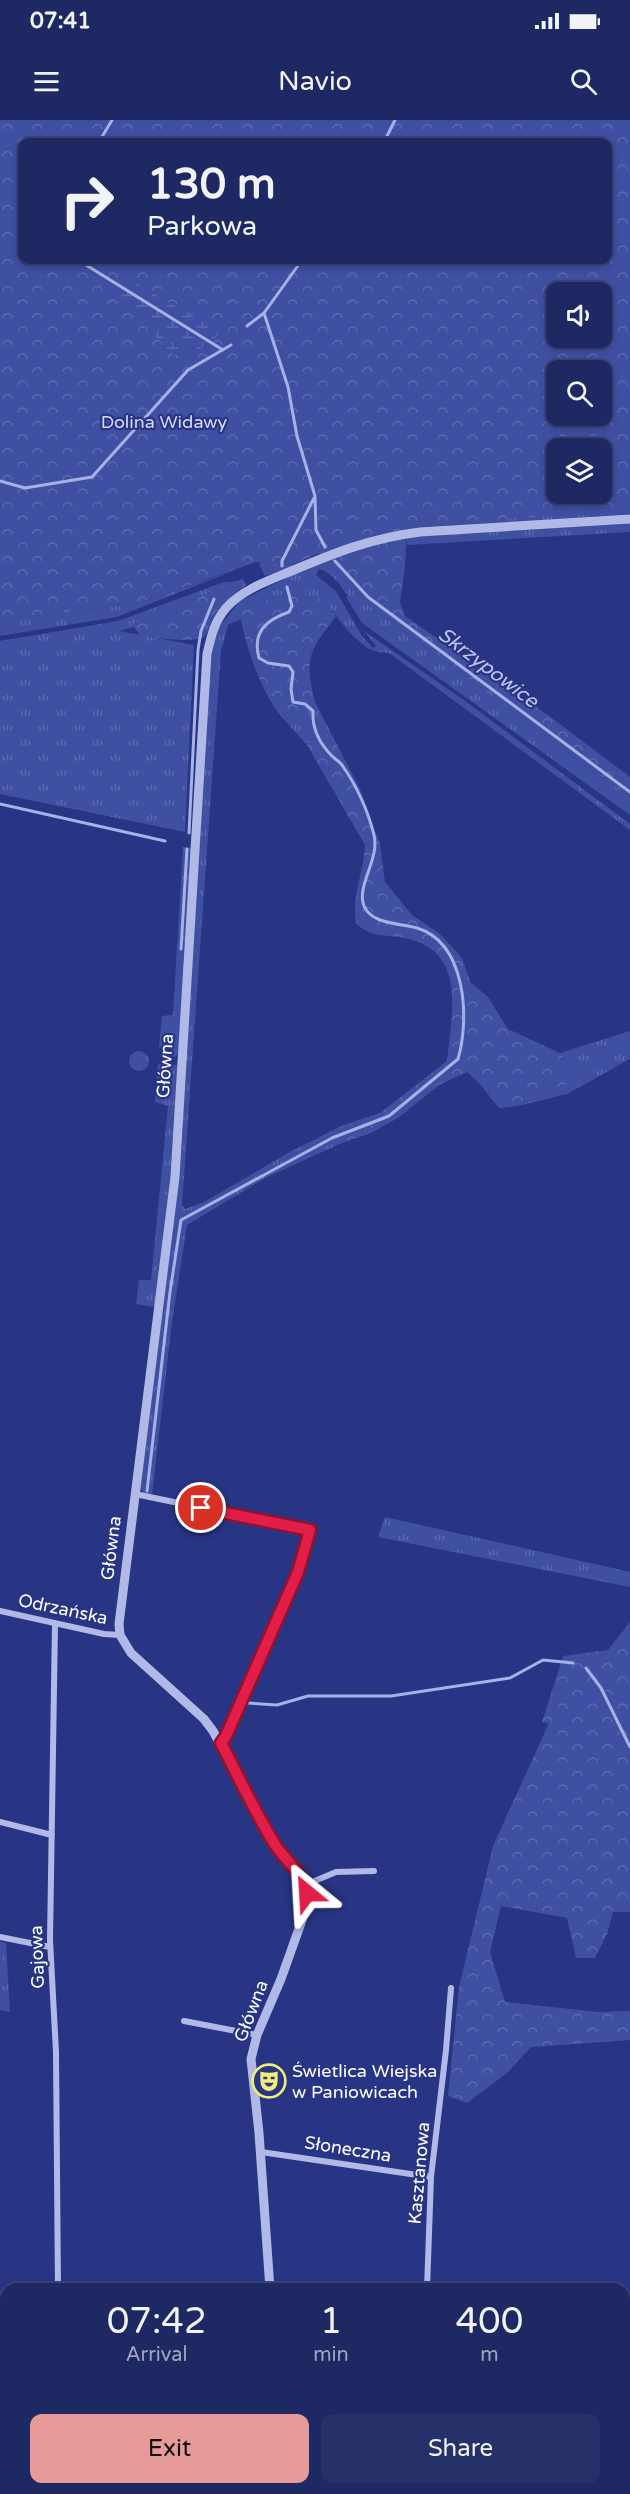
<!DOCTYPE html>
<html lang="en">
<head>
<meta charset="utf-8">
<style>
  body { margin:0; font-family:"Varela Round",sans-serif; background:#263069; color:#f1f3f6; height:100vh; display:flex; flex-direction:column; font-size:22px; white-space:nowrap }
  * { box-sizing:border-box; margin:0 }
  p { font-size:20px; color:#a1a6be }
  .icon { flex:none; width:33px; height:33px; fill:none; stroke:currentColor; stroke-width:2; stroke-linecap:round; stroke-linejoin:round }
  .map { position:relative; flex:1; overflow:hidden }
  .panel { position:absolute; left:0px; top:2163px; width:630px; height:212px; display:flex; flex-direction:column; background:#1e2863; border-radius:18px 18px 0 0; box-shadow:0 3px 9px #0003,0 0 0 2px #3c4478 }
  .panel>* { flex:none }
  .hud { position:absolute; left:18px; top:18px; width:594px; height:126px; border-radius:12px; box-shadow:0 3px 9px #0003,0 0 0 2px #3c4478; background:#1e2863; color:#f1f3f6; overflow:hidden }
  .buttons { position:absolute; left:546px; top:162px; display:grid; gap:12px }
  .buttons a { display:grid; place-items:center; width:66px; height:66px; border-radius:12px; background:#1e2863; box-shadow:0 3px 9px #0003,0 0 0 2px #3c4478; font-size:30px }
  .pin { position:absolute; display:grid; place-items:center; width:51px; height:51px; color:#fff; margin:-26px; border:3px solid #fff; border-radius:50%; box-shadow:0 2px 6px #0007 }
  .me { position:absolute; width:66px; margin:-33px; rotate:333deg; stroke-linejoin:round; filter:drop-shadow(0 0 4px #0008) }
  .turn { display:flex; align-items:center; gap:21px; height:126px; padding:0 30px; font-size:27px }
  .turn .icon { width:78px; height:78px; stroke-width:2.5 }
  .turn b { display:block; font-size:42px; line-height:51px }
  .eta { display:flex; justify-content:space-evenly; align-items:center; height:102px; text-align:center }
  .eta b { font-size:36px; font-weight:600; line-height:42px }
  .action { display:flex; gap:12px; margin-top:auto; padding:12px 30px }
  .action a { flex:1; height:69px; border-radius:12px; background:#e69b98; color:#111; font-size:24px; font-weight:600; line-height:69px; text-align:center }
  .action a+a { background:#263069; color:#f1f3f6 }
  .status { display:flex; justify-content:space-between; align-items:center; height:42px; padding:0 30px; background:#1e2863; direction:ltr }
  .status svg { height:16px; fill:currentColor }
  header { display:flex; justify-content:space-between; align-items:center; height:78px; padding:0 30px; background:#1e2863; font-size:27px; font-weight:600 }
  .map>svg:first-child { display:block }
</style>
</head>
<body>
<div class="status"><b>07:41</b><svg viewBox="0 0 49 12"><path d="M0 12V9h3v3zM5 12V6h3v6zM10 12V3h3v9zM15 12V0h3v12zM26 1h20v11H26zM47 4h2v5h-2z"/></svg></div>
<header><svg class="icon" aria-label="menu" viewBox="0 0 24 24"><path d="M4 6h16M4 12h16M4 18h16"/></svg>Navio<svg class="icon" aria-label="search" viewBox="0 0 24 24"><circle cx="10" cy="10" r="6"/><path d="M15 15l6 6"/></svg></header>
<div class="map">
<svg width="630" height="2374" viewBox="0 0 630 2374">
  <defs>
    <pattern id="grass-tufts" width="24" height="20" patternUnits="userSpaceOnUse" patternTransform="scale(1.5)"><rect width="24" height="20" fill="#3f4fa2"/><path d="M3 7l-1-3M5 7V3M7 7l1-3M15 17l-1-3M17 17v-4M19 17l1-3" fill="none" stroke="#5c69b0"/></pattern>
    <pattern id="forest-crowns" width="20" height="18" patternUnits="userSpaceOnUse" patternTransform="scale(1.5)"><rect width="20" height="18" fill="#3f4fa2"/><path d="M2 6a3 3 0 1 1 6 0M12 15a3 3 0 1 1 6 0" fill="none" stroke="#5c69b0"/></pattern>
    <pattern id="wetland-marsh" width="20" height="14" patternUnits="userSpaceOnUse" patternTransform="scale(1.5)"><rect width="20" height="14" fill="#3f4fa2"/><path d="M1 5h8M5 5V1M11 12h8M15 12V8" fill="none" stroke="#5c69b0"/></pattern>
  </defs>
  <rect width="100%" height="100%" fill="#283584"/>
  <path fill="url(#grass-tufts)" d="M630,385V394L407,410V400Z
    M630,403V412L407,425V417Z
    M261,421L292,445V447L265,456L260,446Z
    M325,439L370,486L630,678V695L362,503L346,477L348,476C340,465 332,452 319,449L316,455L336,471L362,516L373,528L376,526L364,511L465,581L630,704V710L389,533C384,532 379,533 375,531C359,528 333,493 324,479L283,474L240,489L241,499L228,505L221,531L182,1085L185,1089L204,1082L288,1033L341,1006L342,1023L265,1058L187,1105L172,1202L152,1374H144L140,1368L170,1128L210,536L219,507L240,481Z
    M238,449L117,497L0,516V500L140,483Z
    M224,462H231L164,494L133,504L134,507L119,511L194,525L185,712L0,674V521L118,501Z
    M315,582L331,613L314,619L307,625L280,595Z
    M183,727L192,728L179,933L175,937L171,936V928H159L162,896L173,895Z
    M630,911V939L567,974L518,986L566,965L572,952L560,933Z
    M129 941a10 10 0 1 1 20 0a10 10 0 1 1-20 0Z
    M158,944L177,945L178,950L172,1058L155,1185L153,1187L136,1184L139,1160H151L168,986L155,982Z
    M385,1397L630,1452V1467L378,1417Z
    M0,1822L6,1823L10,1892L0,1890Z"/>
  <path fill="url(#forest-crowns)" fill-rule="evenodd" d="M0,0H630V390L407,406L405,447L400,482L405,496L552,598L630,657V678L370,486L319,433L292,445L288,443L283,445L256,442L140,483L0,500ZM22,22H608V140H22ZM556,172H602V218H556ZM556,250H602V296H556ZM556,328H602V374H556Z
    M243,459L246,465C234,475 220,484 213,498C209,504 209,515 202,518C186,523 157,517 140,516L132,504L164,494L231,462Z
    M283,474L324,479L336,497C309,530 304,539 315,582L280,595C260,570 244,522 239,489Z
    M331,613L360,669L380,724L385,762L412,795L440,814L462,838L471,863L488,877L508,909L560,933L572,952L566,965L518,986L499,988L479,963L467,952L439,965L398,998L371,1013L342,1023L341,1006L380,993L447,941C452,890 468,827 399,817C383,815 368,816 356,803C351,777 364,752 365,725L307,625L314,619Z
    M630,1502V1792H613L607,1814L595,1838H576L567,1798L501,1786L490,1832L505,1882L598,1892L630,1891V1920L531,1927L507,1953L467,1983L448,1976L459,1867L493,1726L549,1603L542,1602L563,1536L608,1530Z"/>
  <path fill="url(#wetland-marsh)" d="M130,160L221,213L196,232L173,235C152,215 137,190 114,173Z"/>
  <path fill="#3f4fa2" d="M570,2368V2374H441V2369Z"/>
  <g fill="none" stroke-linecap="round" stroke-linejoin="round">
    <path stroke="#a6b1e7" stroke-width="3" d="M99,22L112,0
      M384,22L395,0
      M78,140L223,230
      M264,193L288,267L297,316L315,376L316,410L325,427
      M247,206L264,193L302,140
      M0,361L25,368L92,357L188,250L231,225
      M335,441L368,477L630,672
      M282,446V441L314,378
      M0,684L165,721
      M189,713L198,530L201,511L214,479
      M181,829L187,729
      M147,1371L170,1172L181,1100L332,1018L389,996L458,939C470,898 466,823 417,808C401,803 372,805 364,786C356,766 380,739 374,715C368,691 356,665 342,645C339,641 335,639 332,636C320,624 312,608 313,591L305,584L293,582L291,569L293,552L289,546L268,543L259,538C252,512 266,500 289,492L292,486L287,467
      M586,1548L601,1568L630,1627
      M248,1583L277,1585L308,1576H391L510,1558L543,1540L573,1543"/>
    <path stroke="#b1bae7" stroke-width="6" d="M135,1374L310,1410L298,1452L226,1616L221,1623
      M0,1491L104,1514L120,1515
      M55,1504L50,1820L56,1932L58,2169
      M0,1702L52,1715
      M305,1765L336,1752L374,1751
      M0,1817L50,1827
      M184,1901L257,1915
      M261,2032L431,2057
      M427,2169L431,2057L446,1930L451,1868
      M0,2245L6,2242
      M0,2321L6,2322
      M50,2368L51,2374"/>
    <path stroke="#b1bae7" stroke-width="9" d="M270,2169L259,2013L251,1939L257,1915L281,1859L306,1789L307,1773L301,1756L285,1738L268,1712L213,1611L204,1599L131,1533L120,1515L119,1504L175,1057L207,534C211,517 214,502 226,488C242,470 267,461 289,452C334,433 371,418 420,412L630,399
      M431,2368V2374"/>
  </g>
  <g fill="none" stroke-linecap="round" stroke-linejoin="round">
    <g stroke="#92132f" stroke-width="15">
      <path id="route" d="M201,1388L310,1410L298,1452L226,1616L221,1623C238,1656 254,1690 274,1723C285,1741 302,1751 307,1773"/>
    </g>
    <use href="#route" stroke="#e11d48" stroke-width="10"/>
  </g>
  <defs>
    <g id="theatre-ring" transform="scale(1.725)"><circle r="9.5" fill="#283584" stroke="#efef77" stroke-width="1.5"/><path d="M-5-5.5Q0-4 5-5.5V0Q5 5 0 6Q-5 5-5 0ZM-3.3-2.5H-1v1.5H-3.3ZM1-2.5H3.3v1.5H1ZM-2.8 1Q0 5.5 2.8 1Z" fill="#efef77"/></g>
  </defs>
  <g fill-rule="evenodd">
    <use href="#theatre-ring" x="269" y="1961"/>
  </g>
  <g text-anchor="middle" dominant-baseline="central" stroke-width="4.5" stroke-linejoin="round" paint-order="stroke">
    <g font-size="18" fill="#d5daf6" stroke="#283584">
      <text x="164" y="302">Dolina Widawy</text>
    </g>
    <g font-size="18" fill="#fff" stroke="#283584">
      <text transform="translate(165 946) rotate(-86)">Główna</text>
      <text transform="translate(111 1428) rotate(-83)">Główna</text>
      <text transform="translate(63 1489) rotate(12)">Odrzańska</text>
      <text transform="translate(37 1837) rotate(-92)">Gajowa</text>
      <text transform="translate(251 1891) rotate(-69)">Główna</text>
      <text transform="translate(348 2029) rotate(9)">Słoneczna</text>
      <text transform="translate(419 2053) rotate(-85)">Kasztanowa</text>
    </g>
    <g font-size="18" fill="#fff" stroke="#283584" text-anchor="start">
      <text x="292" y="1951">Świetlica Wiejska<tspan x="292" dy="21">w Paniowicach</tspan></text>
    </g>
    <g font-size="20" font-style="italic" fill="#bdc5ee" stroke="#283584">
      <text transform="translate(488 548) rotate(37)">Skrzypowice</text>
    </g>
  </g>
</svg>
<div class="buttons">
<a><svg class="icon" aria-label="sound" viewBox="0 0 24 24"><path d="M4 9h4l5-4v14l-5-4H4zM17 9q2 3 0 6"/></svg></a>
<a><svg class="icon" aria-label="search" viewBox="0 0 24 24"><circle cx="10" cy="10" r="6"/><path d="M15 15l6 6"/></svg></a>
<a><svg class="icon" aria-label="layers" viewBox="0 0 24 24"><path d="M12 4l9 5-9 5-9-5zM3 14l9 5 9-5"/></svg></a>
</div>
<div class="pin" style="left:201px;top:1388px;background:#d93025"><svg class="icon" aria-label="arrive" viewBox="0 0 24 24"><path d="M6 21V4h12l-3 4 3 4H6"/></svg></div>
<svg class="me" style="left:307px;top:1773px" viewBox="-20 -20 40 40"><path d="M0-17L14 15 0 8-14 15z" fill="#e11d48" stroke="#fff" stroke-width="4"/></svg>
<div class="hud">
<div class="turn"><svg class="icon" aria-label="right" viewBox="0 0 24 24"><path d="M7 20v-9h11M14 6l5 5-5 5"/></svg><div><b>130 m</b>Parkowa</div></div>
</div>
<section class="panel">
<div class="eta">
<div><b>07:42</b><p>Arrival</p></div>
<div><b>1</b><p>min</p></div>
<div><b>400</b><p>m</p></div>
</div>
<div class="action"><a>Exit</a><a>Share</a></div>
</section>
</div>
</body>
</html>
